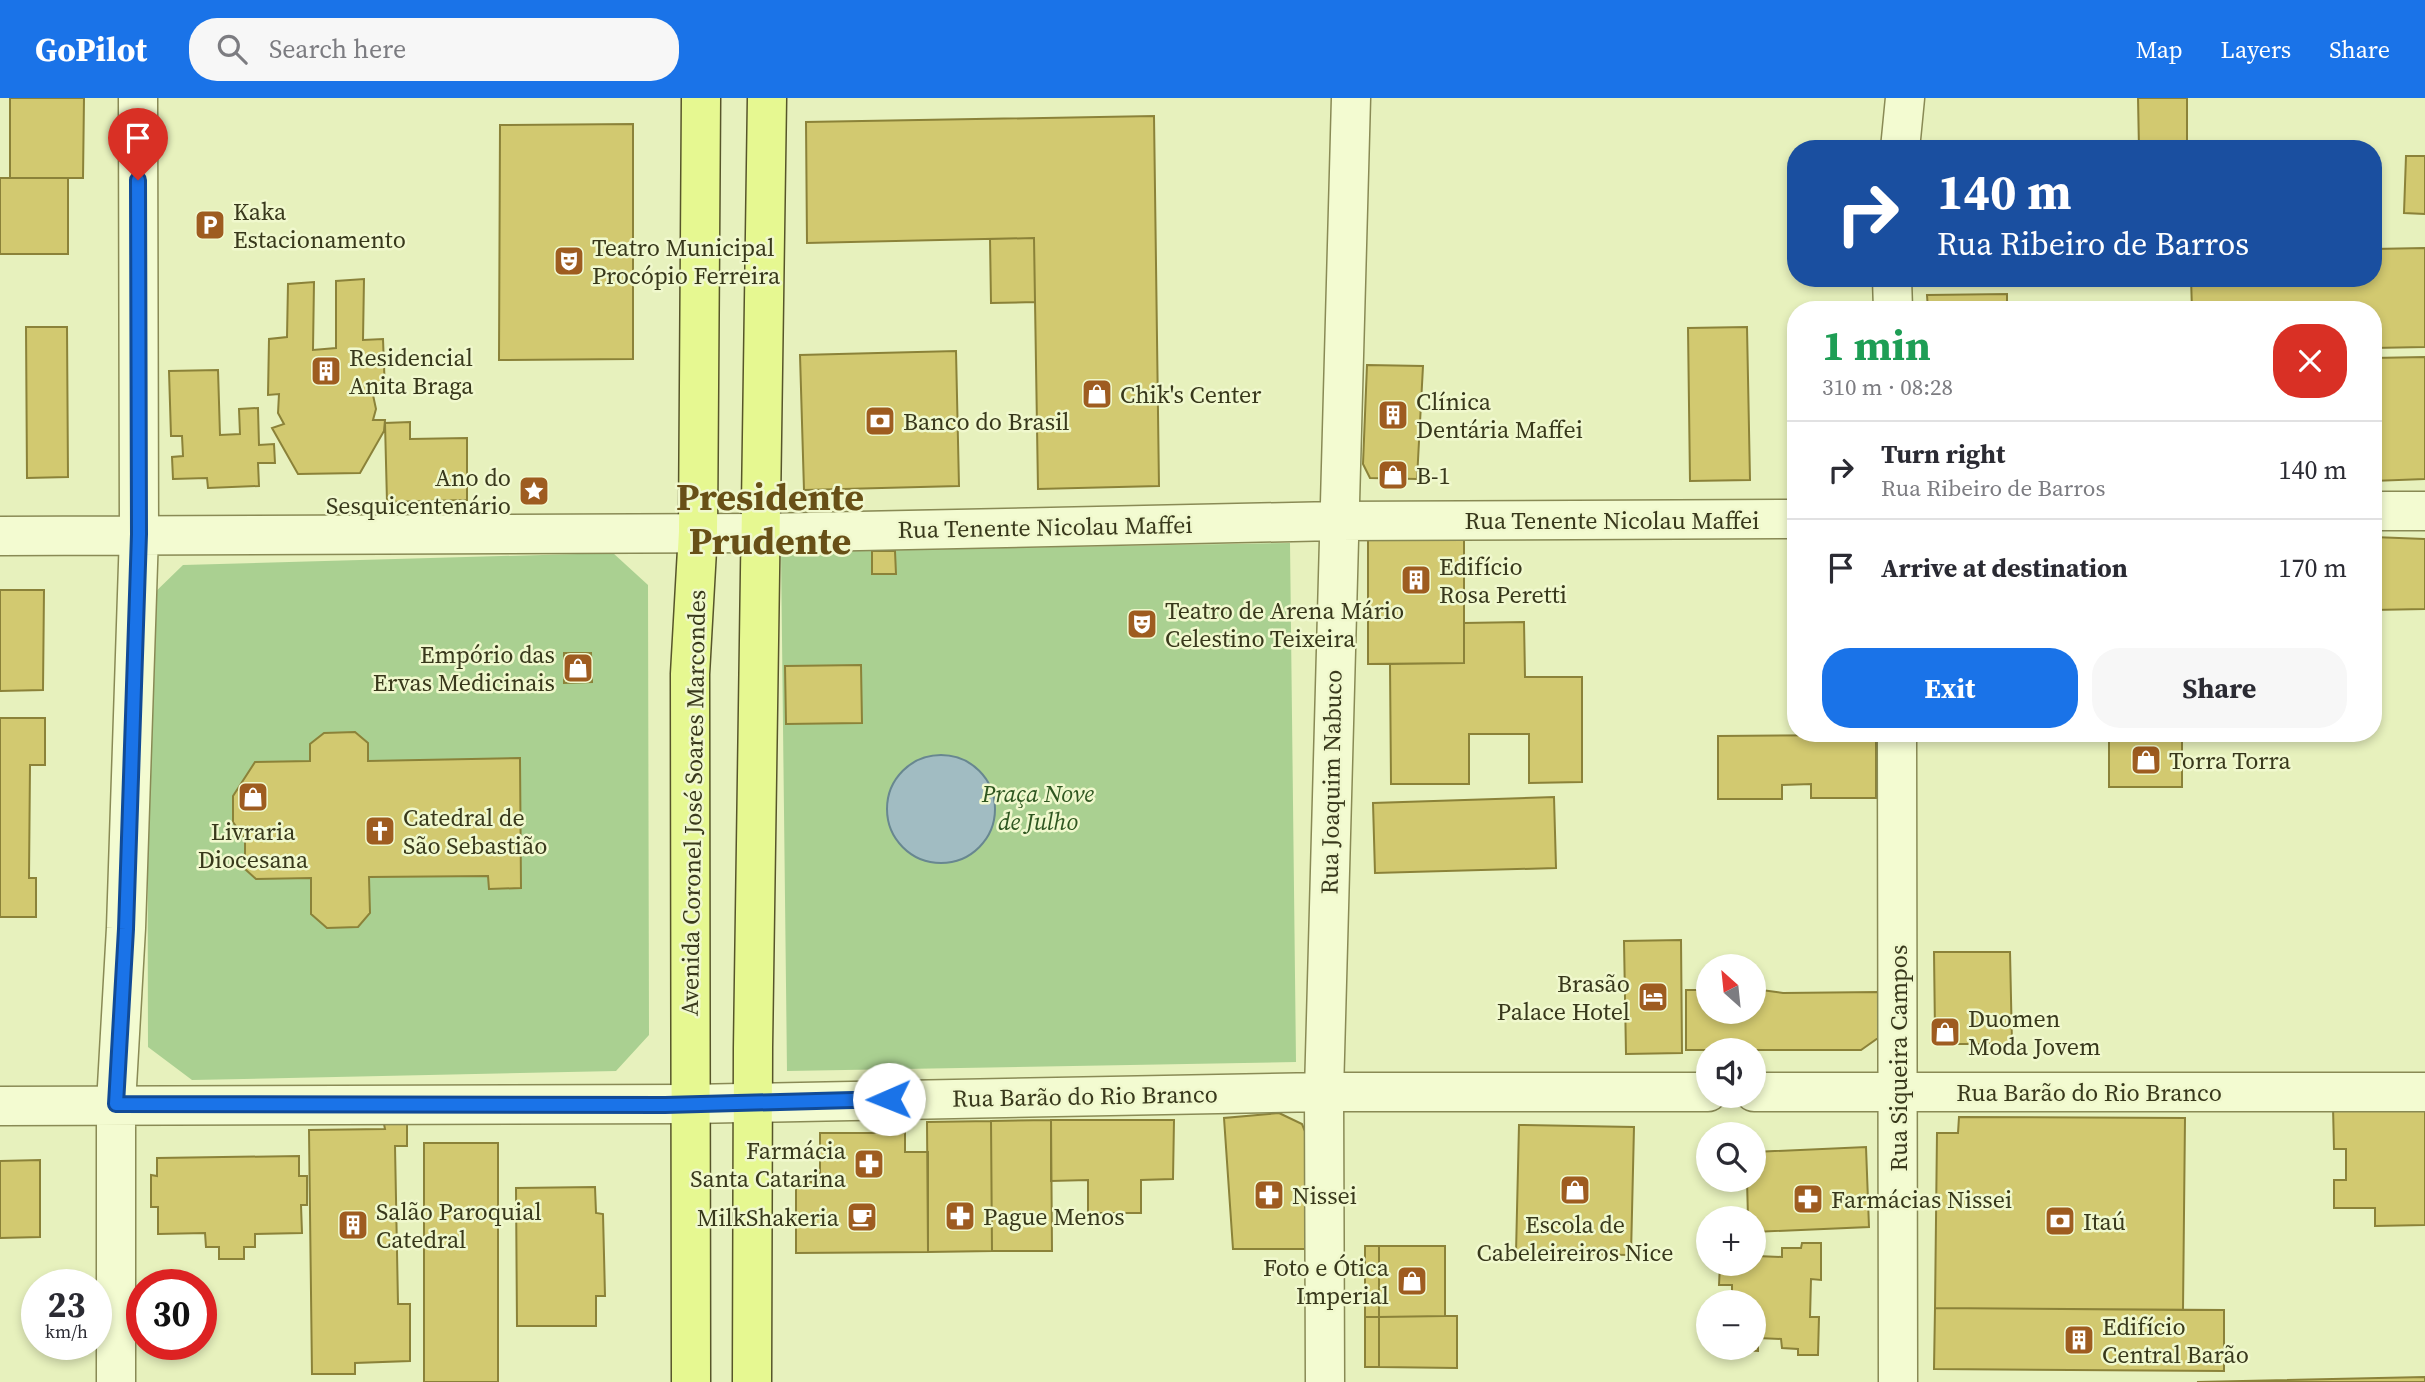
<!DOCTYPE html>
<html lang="en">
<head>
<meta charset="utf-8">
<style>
  body { margin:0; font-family:"Source Serif 4",serif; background:#f7f7f7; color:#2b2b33; height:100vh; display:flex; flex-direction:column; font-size:26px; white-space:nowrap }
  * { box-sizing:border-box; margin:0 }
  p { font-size:23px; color:#7c7c81 }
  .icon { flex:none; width:38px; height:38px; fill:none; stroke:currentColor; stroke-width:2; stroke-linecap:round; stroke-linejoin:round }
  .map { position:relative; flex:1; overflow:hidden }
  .drawer { position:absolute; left:1787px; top:203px; width:595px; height:441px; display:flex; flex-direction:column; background:#fff; border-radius:28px; box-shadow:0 4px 10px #0003 }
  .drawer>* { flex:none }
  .top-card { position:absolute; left:1787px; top:42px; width:595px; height:147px; border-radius:28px; box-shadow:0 4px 10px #0003; background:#1a4fa0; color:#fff; overflow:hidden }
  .needle { width:46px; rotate:333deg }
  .fabs { position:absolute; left:1696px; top:856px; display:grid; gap:14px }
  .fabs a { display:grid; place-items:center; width:70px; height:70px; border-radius:50%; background:#fff; box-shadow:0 4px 10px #0003; font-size:35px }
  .speed { position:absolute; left:21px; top:1171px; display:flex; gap:14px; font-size:35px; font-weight:700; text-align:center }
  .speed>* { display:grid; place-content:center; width:91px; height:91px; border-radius:50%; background:#fff; box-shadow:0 4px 10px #0003; line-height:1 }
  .speed small { font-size:18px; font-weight:400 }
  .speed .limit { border:10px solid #d22; background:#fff; color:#111 }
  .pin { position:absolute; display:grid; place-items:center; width:60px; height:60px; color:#fff; margin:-72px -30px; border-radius:50% 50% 50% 0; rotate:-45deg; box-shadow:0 0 7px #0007 }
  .pin .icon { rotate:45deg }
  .me { position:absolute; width:77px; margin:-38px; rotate:269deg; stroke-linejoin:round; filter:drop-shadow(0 0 5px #0008) }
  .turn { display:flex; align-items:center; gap:24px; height:147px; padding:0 35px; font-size:32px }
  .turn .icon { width:91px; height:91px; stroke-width:2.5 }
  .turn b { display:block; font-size:49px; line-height:60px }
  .round { display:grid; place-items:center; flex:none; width:74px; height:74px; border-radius:28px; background:#f7f7f7 }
  .summary { display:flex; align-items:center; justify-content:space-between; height:119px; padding:0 35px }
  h1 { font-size:42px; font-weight:700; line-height:52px; color:#1e9e55 }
  .button { display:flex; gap:14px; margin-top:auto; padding:14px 35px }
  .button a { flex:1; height:80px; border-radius:28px; background:#1a73e8; color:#fff; font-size:28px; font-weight:700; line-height:80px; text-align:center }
  .button a+a { background:#f7f7f7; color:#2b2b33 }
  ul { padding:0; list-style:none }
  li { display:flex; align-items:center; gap:21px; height:98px; padding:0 35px; border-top:2px solid #e1e1e2 }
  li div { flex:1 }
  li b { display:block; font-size:26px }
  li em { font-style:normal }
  header { display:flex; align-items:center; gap:42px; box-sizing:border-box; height:98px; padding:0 35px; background:#1a73e8; color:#fff }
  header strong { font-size:33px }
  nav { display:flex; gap:38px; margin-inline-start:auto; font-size:24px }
  .search { width:490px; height:63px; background:#f7f7f7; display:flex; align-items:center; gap:18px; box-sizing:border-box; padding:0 24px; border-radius:28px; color:#7c7c81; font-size:26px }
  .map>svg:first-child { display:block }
</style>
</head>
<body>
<header>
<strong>GoPilot</strong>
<div class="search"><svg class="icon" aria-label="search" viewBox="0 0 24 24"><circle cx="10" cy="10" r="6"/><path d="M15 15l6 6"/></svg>Search here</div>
<nav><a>Map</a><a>Layers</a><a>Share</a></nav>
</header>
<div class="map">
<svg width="2425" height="1284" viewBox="0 0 2425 1284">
  <rect width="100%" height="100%" fill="#e7f1bd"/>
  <path fill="#aad091" d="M1290,445L1296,964L787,973L781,454Z
    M613,455L648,487L649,937L616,973L192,982L148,949L147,502L183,467Z"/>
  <path fill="#a1bcc2" stroke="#688790" stroke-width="2" d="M887 711a54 54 0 1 1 108 0a54 54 0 1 1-108 0Z"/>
  <path fill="#d2c970" stroke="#8b8239" stroke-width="2" d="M10,0H84L83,80H10Z
    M2138,0H2187V51H2139Z
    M1154,18L1159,388L1038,391L1034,140L807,145L806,24Z
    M633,26V261L499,262L500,27Z
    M2406,58H2425V116L2404,115Z
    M0,80H68V156H0Z
    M1034,140L1035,204L991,205L990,141Z
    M2425,150V249L2373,250V212H2192L2191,180H2373V151Z
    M364,181L363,242L383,241L385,294L373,297L376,311L373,322H385L384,333L360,375L298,376L272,330L284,326L278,315L279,296L268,297L269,241L287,239L288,186L314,184L313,252L336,250V183Z
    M2007,196V212H1928L1927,197Z
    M26,229H67L68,379L27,380Z
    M1747,229L1750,382L1690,383L1688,230Z
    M956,253L959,388L804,392L800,257Z
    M2425,259V381L2373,383V260Z
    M1367,267L1423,268L1417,381L1370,380L1363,366Z
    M218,272L220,337L240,336L239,311L258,310L259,347L274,346L275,365H258L259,388L208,390L207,380L173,381L172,359L183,358L182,338H171L169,273Z
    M410,324V341L467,340V402L387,404L385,325Z
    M1464,439V565L1368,566V440Z
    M2373,439L2425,441V511L2373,512Z
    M872,453H895L896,476H872Z
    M0,492H44L43,592L0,593Z
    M1524,524L1525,579H1582V684L1529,685V636H1469V686H1391L1390,566L1464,565V525Z
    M564,555H591L592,584L564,585Z
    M861,567L862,625L786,626L785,568Z
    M0,620H45V667H30L29,780H36V819H0Z
    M355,634L368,645V663L520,660L521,790L489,791L488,778L369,779L370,815L358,829L327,830L311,816V780L256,781L245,771V741L233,724V698L255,664L310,663V646L324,635Z
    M2109,635H2182V689H2109Z
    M1876,637V700H1811V686L1782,687V701H1718V638Z
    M1554,699L1556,770L1375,775L1373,705Z
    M1681,842L1682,955L1626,956L1624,843Z
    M1934,854H2010L2012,946H1949L1935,934Z
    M1754,891L1783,895L1878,894V940L1861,952H1686V892H1708V914H1754Z
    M2425,1008V1127L2375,1128V1110H2334V1082H2346V1051H2334L2333,1009Z
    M1279,1015L1302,1026L1309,1043V1151H1233L1224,1020Z
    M1959,1019L2185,1020L2183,1212L1935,1210L1937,1035H1958Z
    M1051,1022L1052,1153H992L991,1023Z
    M1051,1022H1174L1173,1081L1141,1082V1115H1088V1082L1051,1083Z
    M991,1023L992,1153L928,1154L927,1024Z
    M384,1026H407V1048H395L398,1206H410V1263L355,1265V1276H312L309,1032L385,1031Z
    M1519,1027L1634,1029L1631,1157L1516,1155Z
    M820,1035H905V1054H928V1154L796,1155V1084H820Z
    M424,1045H498V1284H424Z
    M1866,1049L1869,1129L1754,1134V1120H1748L1747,1082H1754V1054Z
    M299,1058V1078H307V1107H301L302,1135L255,1136V1149H244V1161H219V1149H206L205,1135L158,1136V1109H151V1077L157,1078V1060Z
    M40,1062V1139L0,1140V1063Z
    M595,1089L596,1115L603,1116L605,1198H596V1228H517L516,1090Z
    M1802,1145H1821V1182L1811,1181L1810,1219H1819L1818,1257H1798V1251L1782,1250L1781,1241L1758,1240V1253L1740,1252L1741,1258H1719V1250H1754V1204H1732V1187H1719L1720,1166H1754V1153H1757V1158L1782,1159V1150H1801Z
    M1365,1148H1379V1219H1365Z
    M1379,1148H1445V1218L1379,1219Z
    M1935,1210L2224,1212V1273L1934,1271Z
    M1445,1218H1457V1270L1379,1269V1219Z
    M1365,1219H1379V1269H1365Z
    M2425,1279V1284H2197Z"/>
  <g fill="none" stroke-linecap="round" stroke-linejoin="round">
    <g stroke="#898a55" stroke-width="41">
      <path id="minor" d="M1900,51L1905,0
        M1892,180L1893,212
        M2373,413H2425
        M0,438L761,435L1337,423L1796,421
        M1897,635L1898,1284
        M1754,994H2425
        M0,1008L691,1006L1324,994H1708
        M116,1284V1006L126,830L139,436L138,0
        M1325,1284L1324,994L1351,0"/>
    </g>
    <g stroke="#57552a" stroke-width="41">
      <path id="major" d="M691,1284L690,576L698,434L701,0
        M752,1284L753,950L767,0"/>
    </g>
    <use href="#minor" stroke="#f3fbd1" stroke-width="38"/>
    <use href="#major" stroke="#e6f891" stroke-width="38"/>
  </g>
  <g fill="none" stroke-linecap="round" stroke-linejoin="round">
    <g stroke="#114b97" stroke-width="18">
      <path id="route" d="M138,82L139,436L126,831L116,1006L665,1007L889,1001"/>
    </g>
    <use href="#route" stroke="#1a73e8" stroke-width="12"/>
  </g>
  <defs>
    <g id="parking-square" transform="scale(1.575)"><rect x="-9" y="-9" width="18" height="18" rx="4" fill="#9e5c20" stroke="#f0f8cd"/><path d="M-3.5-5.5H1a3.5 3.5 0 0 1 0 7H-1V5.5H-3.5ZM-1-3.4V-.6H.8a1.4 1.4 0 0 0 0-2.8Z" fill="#fff"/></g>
    <g id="theatre-square" transform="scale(1.575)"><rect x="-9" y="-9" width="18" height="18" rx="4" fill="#9e5c20" stroke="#f0f8cd"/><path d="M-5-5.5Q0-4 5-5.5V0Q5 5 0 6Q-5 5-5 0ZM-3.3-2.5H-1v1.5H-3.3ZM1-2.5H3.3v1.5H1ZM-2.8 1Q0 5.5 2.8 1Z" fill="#fff"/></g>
    <g id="building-square" transform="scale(1.575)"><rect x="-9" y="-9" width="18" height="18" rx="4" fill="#9e5c20" stroke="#f0f8cd"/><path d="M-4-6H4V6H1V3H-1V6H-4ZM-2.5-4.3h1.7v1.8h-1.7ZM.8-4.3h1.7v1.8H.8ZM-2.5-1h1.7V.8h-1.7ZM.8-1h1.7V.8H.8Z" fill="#fff"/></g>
    <g id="shop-square" transform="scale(1.575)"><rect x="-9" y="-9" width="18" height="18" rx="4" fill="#9e5c20" stroke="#f0f8cd"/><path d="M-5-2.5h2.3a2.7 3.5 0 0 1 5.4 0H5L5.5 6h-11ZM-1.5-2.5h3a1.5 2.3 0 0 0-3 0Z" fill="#fff"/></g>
    <g id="bank-square" transform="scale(1.575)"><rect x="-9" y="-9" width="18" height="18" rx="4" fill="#9e5c20" stroke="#f0f8cd"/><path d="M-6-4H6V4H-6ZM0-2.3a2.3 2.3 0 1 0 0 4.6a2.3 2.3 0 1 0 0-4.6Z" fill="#fff"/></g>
    <g id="sight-square" transform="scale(1.575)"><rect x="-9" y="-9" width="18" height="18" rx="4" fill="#9e5c20" stroke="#f0f8cd"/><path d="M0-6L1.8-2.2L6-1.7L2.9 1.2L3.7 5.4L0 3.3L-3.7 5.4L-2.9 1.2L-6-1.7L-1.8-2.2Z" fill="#fff"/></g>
    <g id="church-square" transform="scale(1.575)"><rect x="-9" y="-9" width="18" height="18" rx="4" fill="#9e5c20" stroke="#f0f8cd"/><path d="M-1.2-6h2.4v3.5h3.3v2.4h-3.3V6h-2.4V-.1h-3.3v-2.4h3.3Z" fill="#fff"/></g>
    <g id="hotel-square" transform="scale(1.575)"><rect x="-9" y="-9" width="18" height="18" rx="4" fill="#9e5c20" stroke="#f0f8cd"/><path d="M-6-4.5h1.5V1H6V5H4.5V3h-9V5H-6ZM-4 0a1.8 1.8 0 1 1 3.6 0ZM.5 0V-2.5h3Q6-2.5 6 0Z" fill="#fff"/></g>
    <g id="pharmacy-square" transform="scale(1.575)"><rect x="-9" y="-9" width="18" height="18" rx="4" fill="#9e5c20" stroke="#f0f8cd"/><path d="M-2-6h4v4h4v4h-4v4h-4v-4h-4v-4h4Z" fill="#fff"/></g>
    <g id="cafe-square" transform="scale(1.575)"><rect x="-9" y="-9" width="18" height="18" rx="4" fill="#9e5c20" stroke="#f0f8cd"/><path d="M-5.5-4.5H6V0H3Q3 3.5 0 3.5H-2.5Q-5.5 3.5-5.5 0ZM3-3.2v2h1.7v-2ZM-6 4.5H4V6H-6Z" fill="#fff"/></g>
  </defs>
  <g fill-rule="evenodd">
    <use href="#parking-square" x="210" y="127"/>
    <use href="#theatre-square" x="569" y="163"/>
    <use href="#building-square" x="326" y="273"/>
    <use href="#shop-square" x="1097" y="296"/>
    <use href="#building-square" x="1393" y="317"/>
    <use href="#bank-square" x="880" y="323"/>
    <use href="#shop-square" x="1393" y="377"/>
    <use href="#sight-square" x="534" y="393"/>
    <use href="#building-square" x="1416" y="482"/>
    <use href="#theatre-square" x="1142" y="526"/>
    <use href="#shop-square" x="578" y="570"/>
    <use href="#shop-square" x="2146" y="662"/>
    <use href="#shop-square" x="253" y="699"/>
    <use href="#church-square" x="380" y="733"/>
    <use href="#hotel-square" x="1653" y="899"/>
    <use href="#shop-square" x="1945" y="934"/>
    <use href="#pharmacy-square" x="869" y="1066"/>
    <use href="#shop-square" x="1575" y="1092"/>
    <use href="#pharmacy-square" x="1269" y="1097"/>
    <use href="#pharmacy-square" x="1808" y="1101"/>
    <use href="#pharmacy-square" x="960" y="1118"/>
    <use href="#cafe-square" x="862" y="1119"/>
    <use href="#bank-square" x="2060" y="1123"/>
    <use href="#building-square" x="353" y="1127"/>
    <use href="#shop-square" x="1412" y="1183"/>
    <use href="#building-square" x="2079" y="1242"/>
  </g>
  <g text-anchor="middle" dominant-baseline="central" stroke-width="5" stroke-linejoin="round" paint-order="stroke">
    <g font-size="24" fill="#38381b" stroke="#f0f8cd" text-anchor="start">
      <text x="233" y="113">Kaka<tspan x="233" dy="28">Estacionamento</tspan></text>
      <text x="592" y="149">Teatro Municipal<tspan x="592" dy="28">Procópio Ferreira</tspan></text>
      <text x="349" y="259">Residencial<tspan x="349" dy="28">Anita Braga</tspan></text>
      <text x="1120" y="296">Chik's Center</text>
      <text x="1416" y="303">Clínica<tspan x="1416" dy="28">Dentária Maffei</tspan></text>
      <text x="903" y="323">Banco do Brasil</text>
      <text x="1416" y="377">B-1</text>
      <text x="511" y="379" text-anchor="end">Ano do<tspan x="511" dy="28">Sesquicentenário</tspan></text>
      <text x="1439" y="468">Edifício<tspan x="1439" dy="28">Rosa Peretti</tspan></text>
      <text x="1165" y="512">Teatro de Arena Mário<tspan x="1165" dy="28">Celestino Teixeira</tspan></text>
      <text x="555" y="556" text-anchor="end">Empório das<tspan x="555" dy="28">Ervas Medicinais</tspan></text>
      <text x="2169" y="662">Torra Torra</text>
      <text x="403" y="719">Catedral de<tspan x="403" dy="28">São Sebastião</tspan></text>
      <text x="253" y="733" text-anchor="middle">Livraria<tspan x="253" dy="28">Diocesana</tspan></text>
      <text x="1630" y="885" text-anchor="end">Brasão<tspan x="1630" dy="28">Palace Hotel</tspan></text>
      <text x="1968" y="920">Duomen<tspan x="1968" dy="28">Moda Jovem</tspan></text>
      <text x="846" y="1052" text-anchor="end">Farmácia<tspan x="846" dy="28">Santa Catarina</tspan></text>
      <text x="1292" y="1097">Nissei</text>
      <text x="1831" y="1101">Farmácias Nissei</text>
      <text x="376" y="1113">Salão Paroquial<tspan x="376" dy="28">Catedral</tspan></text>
      <text x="983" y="1118">Pague Menos</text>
      <text x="839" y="1119" text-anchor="end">MilkShakeria</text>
      <text x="2083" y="1123">Itaú</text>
      <text x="1575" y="1126" text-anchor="middle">Escola de<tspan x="1575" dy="28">Cabeleireiros Nice</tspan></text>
      <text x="1389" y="1169" text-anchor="end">Foto e Ótica<tspan x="1389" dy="28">Imperial</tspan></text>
      <text x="2102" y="1228">Edifício<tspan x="2102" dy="28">Central Barão</tspan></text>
    </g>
    <g font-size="24" fill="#38381b" stroke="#f0f8cd">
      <text x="1612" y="422">Rua Tenente Nicolau Maffei</text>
      <text transform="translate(1045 429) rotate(-1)">Rua Tenente Nicolau Maffei</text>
      <text transform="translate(1331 684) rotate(-89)">Rua Joaquim Nabuco</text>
      <text transform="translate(693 705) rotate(-89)">Avenida Coronel José Soares Marcondes</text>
      <text transform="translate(1898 960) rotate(-90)">Rua Siqueira Campos</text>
      <text x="2089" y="994">Rua Barão do Rio Branco</text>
      <text transform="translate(1085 998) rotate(-1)">Rua Barão do Rio Branco</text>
    </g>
    <g font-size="24" font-style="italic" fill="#2e5620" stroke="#f0f8cd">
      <text x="1038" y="695">Praça Nove<tspan x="1038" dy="28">de Julho</tspan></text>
    </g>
    <g font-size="38" font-weight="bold" fill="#685017" stroke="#f0f8cd">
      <text x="770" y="399">Presidente<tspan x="770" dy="44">Prudente</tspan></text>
    </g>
  </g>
</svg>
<div class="fabs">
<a><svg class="needle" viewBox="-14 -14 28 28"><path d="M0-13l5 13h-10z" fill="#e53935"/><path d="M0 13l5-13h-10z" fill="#7c7c81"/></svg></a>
<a><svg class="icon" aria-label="sound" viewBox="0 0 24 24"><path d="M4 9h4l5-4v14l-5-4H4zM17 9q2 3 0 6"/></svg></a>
<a><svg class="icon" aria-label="search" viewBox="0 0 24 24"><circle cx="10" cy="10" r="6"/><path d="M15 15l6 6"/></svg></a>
<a>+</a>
<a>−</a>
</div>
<div class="speed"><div>23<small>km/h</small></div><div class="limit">30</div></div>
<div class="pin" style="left:138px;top:82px;background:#d93025"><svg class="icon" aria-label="arrive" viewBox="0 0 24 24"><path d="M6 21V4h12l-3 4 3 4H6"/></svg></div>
<svg class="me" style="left:889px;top:1001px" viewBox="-20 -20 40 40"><circle r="19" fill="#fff"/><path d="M0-13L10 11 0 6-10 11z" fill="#1a73e8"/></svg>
<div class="top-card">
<div class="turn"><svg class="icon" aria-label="right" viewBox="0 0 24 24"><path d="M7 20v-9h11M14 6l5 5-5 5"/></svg><div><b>140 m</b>Rua Ribeiro de Barros</div></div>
</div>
<section class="drawer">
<div class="summary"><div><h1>1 min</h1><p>310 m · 08:28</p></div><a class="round" style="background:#d93025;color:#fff"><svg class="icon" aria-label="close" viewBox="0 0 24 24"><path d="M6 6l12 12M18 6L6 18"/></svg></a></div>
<ul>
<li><svg class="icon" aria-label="right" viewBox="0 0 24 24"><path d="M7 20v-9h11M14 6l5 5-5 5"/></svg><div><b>Turn right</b><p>Rua Ribeiro de Barros</p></div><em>140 m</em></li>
<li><svg class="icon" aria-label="arrive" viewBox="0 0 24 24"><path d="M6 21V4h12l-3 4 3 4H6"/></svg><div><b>Arrive at destination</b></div><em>170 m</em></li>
</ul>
<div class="button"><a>Exit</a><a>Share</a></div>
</section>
</div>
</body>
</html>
